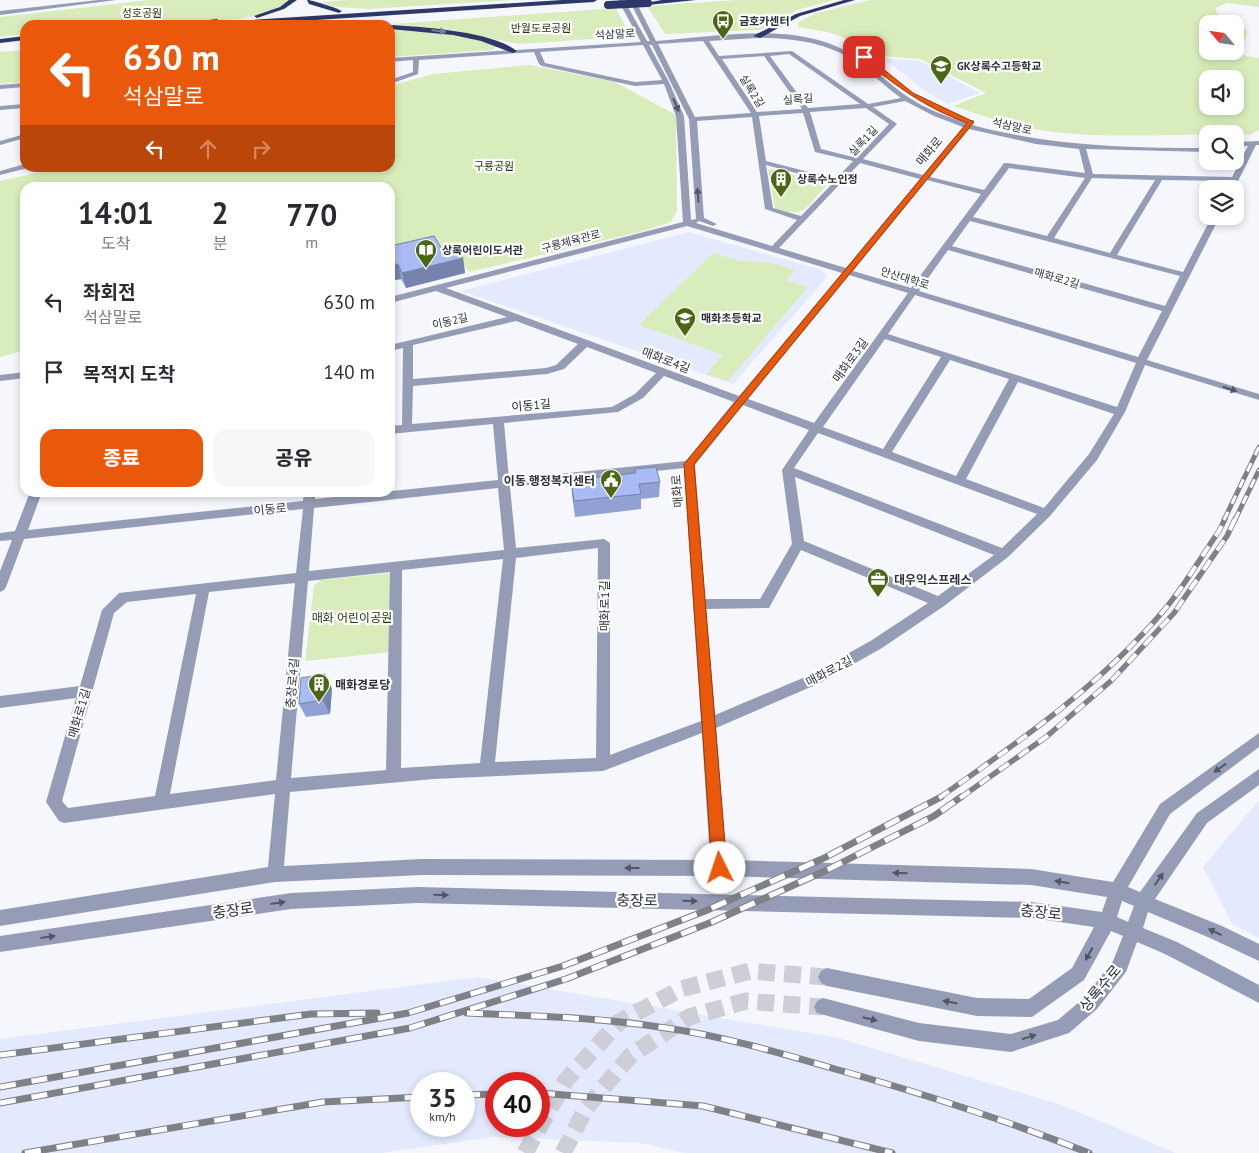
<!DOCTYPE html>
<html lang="ko">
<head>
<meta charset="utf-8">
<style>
  body { margin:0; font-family:"PT Sans","Noto Sans KR",sans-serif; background:#f7f7f7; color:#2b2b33; height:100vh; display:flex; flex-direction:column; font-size:19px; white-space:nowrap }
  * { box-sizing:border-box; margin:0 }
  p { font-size:16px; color:#7c7c81 }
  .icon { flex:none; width:28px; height:28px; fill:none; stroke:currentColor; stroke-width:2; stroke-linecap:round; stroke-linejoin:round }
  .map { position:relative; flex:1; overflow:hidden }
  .sheet { position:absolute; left:20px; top:182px; width:375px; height:315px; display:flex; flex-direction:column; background:#fff; border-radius:15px; box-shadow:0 2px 8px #0003 }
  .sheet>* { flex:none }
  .hud { position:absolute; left:20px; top:20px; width:375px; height:152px; border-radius:15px; box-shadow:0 2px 8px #0003; background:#ea580c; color:#fff; overflow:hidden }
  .needle { width:32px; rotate:299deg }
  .fabs { position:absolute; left:1199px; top:15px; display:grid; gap:10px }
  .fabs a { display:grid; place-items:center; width:45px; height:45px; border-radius:10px; background:#fff; box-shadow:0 2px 8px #0003; font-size:25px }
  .speed { position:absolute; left:410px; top:1072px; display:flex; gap:10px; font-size:25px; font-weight:700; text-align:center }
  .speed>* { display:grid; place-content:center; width:65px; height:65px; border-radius:50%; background:#fff; box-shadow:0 2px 8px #0003; line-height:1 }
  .speed small { font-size:12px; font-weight:400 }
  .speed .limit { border:8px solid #d22; background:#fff; color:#111 }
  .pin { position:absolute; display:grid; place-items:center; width:42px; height:42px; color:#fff; margin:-21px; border-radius:10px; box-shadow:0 2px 8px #0006 }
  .me { position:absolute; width:55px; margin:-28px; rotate:356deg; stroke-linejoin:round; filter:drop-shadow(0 0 4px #0008) }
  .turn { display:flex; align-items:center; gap:18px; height:105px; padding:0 20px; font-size:22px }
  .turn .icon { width:65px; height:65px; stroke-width:2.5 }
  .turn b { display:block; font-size:35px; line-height:42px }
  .lanes { display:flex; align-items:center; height:48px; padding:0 20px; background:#0003; justify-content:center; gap:25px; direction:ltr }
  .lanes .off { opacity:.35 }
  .eta { display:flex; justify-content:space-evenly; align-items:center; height:85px; text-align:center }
  .eta b { font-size:30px; font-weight:800; line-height:35px }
  .cta { display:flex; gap:10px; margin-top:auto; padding:10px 20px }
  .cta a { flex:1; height:58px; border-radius:15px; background:#ea580c; color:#fff; font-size:20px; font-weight:800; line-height:58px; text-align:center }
  .cta a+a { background:#f7f7f7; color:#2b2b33 }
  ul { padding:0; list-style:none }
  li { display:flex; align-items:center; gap:15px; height:70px; padding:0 20px }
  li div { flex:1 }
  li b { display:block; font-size:19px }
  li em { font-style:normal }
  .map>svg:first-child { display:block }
</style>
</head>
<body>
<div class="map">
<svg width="1259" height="1153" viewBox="0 0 1259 1153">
  <rect width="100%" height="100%" fill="#f6f7fd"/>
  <path fill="#e4eafe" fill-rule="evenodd" d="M883,58L920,61L980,93L948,104L925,91Z
    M689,232L822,270L827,277L733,384L461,291Z
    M1259,800V938L1232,924L1203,867Z
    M478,977L835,1037L1062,1105L1176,1153H684L640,1143L493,1137L382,1153H0V1039ZM421,1084H464V1126H421ZM496,1084H539V1126H496Z"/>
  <path fill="#d9edbc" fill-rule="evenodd" d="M149,0H292C260,22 219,20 181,22C129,25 77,25 25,25V34L0,37V17Z
    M347,0H514L368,9L336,7L320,2Z
    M736,0H834L797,10L774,26L759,30L665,34L647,6Z
    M870,0H1259V7L1227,3L1215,8L1220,19L1247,30L1246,39L1235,44V24H1208V51H1235V47L1238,54L1259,58V130L1249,135C1176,132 1096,142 1022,127C999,122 975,113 953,106L986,93L920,59L882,56L851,40L828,32L798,27L799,22L816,13ZM1208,79H1235V106H1208Z
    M616,8L628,32L621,37L519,44L451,30L391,24Z
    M390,29C427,30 463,34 498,46L492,50L390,57Z
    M25,50V82L0,84V52Z
    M530,65L615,82L676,115L677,211L671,222L644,231L469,272L458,257L390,256V188H25V350L0,357V181L60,168H390V86L433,74Z
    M772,169L823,183L826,186C805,208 807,218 775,209L768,170Z
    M713,253L740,261L772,263L795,270L786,280L808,287L728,381L706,374L723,355L639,325Z
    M389,573L395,577L391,652L305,661L314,585L321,580Z"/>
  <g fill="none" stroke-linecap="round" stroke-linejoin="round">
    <path stroke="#cecfd6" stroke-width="17" stroke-dasharray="17 9" stroke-linecap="butt" d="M525,1153L566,1080L619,1022L681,989L750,971L827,977
      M563,1153L586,1108L631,1055L689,1017L746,1001L823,1007"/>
    <path fill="#959db6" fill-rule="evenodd" d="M98,0H116L0,15V11Z
      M618,0H624L647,41H650L629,0H635L656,41C719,37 796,20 853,55C873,67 889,84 908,97C926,109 946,116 966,123L968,120H974L972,125C1050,146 1128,148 1208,148V152L1086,149L1093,174L1232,177L1248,146H1235V142L1259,141V145H1256L1234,189H1226L1230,181L1162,180L1117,255L1183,272L1212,216H1220L1147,360L1259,394V400L1145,365L1125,412L1097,460L1050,516L1008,557L944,606L882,648L820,683L716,728L726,860L1031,869L1113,882L1160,804L1259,733V747L1170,814L1128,887L1140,892L1197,813L1259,769V785L1207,823L1155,899L1222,926L1259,944V961L1210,938L1148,912L1143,928L1177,942L1259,985V1003L1165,954L1137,942L1126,972L1097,1009L1069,1033L1011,1052L919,1041L817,1013L814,1007L817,1001L823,998L919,1023L1011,1034L1058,1020L1085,997L1113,961L1123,936L1111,931L1084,980L1032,1017L977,1016L827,986L821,983L818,977L821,971L827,968L977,998L1029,999L1072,968L1094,927L1032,918L417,903L291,909L0,952V936L291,893L417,887L1032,902L1102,912L1107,897L1031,885L719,876L422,875L275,882L0,926V910L268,867L275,794L64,823L59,821L46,802L76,698L0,708V696L80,686L102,610L119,593L296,573L303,509L24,539L6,587L4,590L0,592V571L12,540L0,541V533L15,531L30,492H42L28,530L303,501L304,492H316L315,499L498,480L493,424L390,434V426L402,425L403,348L390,351V345L507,317L436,291L390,303V297L683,222L676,116L664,84L635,86L542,66L539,64L534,52L419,60L418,74L390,84V80L413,72V60L390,62V58L641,42ZM757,38C788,38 820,41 848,57C867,68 883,85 901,98L868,104L792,51L719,56L709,41ZM703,41L751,113L695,117L658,44ZM643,45L662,80L635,82L545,63L540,52ZM649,45H652L689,119L696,219L691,220L684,116L669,82ZM789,54L860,104L808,108L770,56ZM764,56L802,109L757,112L722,59ZM905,101L934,116L963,127L923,175L863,159L897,124L873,107ZM866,108L889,124L857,158L821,149L810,112ZM803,113L815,152L853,161L836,179L766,161L759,116ZM752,117L765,209L797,220L772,246L696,223L699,221L713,226L717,224L704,218L697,121ZM969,129L1036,144L1079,149L1085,173L1007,163H1004L984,190L930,177ZM860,163L920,179L846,268L779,248ZM766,165L833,183L801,216L773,208ZM1009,168L1085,178L1047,236L973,217ZM1092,178L1155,180L1110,253L1054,238ZM927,180L981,194L911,288L853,271ZM970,221L1180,276L1165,306L952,246ZM687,226L842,273L739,396L446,288ZM948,250L1162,311L1138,357L919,291ZM849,275L908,293L814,423L748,399ZM915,295L1136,363L1117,407L888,334ZM516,321L578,344L556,365L546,368L413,379V345ZM885,339L941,357L883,449L823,427ZM587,347L656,373L635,394L612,407L412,424L413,386L547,374L564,369ZM950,360L1009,379L956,476L892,452ZM664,376L734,402L686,461L509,479L504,423L618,412L643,398ZM1018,382L1114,414L1089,454L1044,508L966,479ZM743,405L809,430L782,470L792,544L760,599H705L695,465ZM818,433L1037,514L1002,548L794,468ZM684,468L701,721L610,755V543L604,539L516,548L510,487ZM795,477L994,555L938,596L804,541ZM498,488L504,550L309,571L314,508ZM598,548L596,758L495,762L516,558ZM801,550L928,603L872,640L810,675L715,715L706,609L769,608ZM503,559L480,763L401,768L402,570ZM390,572L386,770L291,778L308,581ZM295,583L276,780L170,794L209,592ZM196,594L155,796L68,808L62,801L114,613L127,602ZM702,733L710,860L422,859L284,866L290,792L434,779L603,771ZM1122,901L1134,906L1128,922L1117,917Z
      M25,83V87L0,89V85Z
      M25,104V108L0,110V106Z
      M25,134V138L0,145V141Z
      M25,164V168H28L0,175V171Z
      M25,372V378L0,381V375Z"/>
    <path fill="#2c3868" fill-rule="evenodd" d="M289,0H297L284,9L257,18L254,16L280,7Z
      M307,0C312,0 337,8 342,11L339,13L309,4Z
      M562,0H597L594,2L239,25H172L217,19L220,22Z
      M696,0L648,5L645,3L662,0Z
      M844,0H855L800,16L760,38L753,36L796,14Z
      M389,25H390C423,27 491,31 517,51L513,53L481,41L453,35L390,29Z
      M25,36V40L0,43V39Z"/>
    <g stroke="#7f8189" stroke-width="5">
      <path id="rail-far2" d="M1224,520L1259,447
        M1235,520L1259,470"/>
    </g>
    <g stroke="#7f8189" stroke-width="5.5">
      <path id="rail-far1" d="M939,798C1020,741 1101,685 1165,609C1185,585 1201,557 1219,531L1225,519
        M960,798L1046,737L1112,680L1174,613L1227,536L1235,519"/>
    </g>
    <g stroke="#7f8189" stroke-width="7">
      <path id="rail" d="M467,1013C531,1016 595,1017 659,1027C719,1035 777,1052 835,1069C921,1093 1006,1120 1089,1153
        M0,1055L311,1014L377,1013
        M0,1087L408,1013L563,966L705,911L822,859L941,797
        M539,1093L703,1106L892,1153
        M464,1095L496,1094
        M0,1103L410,1028L566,979L712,922L829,869L934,816L961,797
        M25,1153L323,1102L421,1097"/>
    </g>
    <use href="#rail-far2" stroke="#fff" stroke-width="3" stroke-dasharray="9" stroke-linecap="butt"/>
    <use href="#rail-far1" stroke="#fff" stroke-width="4" stroke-dasharray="12" stroke-linecap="butt"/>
    <use href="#rail" stroke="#fff" stroke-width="5" stroke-dasharray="16" stroke-linecap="butt"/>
    <path stroke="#2c3868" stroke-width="8" d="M608,5L648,3"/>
  </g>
  <path fill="#91a1d3" d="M390,246L443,251L463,258L465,273L406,288L401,279L390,281Z
    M635,469L660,482L659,497L641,499V509L575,517L572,495L571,480L635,473Z
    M325,674L332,689L330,714L306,717L299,704Z"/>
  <path fill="#7683ac" d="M463,258L465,273L406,288L402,273Z
    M398,264L401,279L390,281V265Z
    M325,674L332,689L330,714L323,700Z"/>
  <path fill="#a9bbf5" stroke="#7683ac" d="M434,236L443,251L456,248L463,258L402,273L398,264L390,265V246Z
    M656,467L660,482L639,484L641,494L574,501L571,480L636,473L635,469Z
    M325,674L323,700L299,704L301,678Z"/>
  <defs><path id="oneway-solid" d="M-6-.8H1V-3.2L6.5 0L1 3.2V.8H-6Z" transform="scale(1.25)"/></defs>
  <use fill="#767e9d" href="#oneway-solid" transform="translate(439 31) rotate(7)"/>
  <g fill="#515665">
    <use href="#oneway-solid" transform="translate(676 105) rotate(67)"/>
    <use href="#oneway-solid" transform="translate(698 195) rotate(-94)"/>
    <use href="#oneway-solid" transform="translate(1230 389) rotate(17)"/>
    <use href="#oneway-solid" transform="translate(1220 768) rotate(144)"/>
    <use href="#oneway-solid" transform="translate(632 868) rotate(-180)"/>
    <use href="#oneway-solid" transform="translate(900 873) rotate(-178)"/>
    <use href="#oneway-solid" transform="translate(1159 879) rotate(-55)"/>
    <use href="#oneway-solid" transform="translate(1062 882) rotate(-171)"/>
    <use href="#oneway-solid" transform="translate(441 895) rotate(1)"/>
    <use href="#oneway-solid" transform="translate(690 901) rotate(1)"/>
    <use href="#oneway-solid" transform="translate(278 903) rotate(-8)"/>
    <use href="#oneway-solid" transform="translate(1215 932) rotate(-155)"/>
    <use href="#oneway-solid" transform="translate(48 937) rotate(-8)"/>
    <use href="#oneway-solid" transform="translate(1089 954) rotate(119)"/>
    <use href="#oneway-solid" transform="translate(950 1002) rotate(-169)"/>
    <use href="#oneway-solid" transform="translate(870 1019) rotate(14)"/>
    <use href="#oneway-solid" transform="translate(1029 1037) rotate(-17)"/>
  </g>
  <path fill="#ea580c" stroke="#983908" d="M862,56H867L913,93L974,122L694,464L727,868L725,873L720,875L714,873L712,868L684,464L967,123C924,107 898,87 862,59Z"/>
  <defs>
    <g id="bus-pin" transform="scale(1.125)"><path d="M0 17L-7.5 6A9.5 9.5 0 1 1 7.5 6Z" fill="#4d6616" stroke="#fff"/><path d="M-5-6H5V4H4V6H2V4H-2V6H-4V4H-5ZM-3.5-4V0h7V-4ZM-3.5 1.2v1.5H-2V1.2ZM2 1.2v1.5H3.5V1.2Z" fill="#fff"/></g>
    <g id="school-pin" transform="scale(1.125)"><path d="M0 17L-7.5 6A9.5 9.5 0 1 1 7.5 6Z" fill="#4d6616" stroke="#fff"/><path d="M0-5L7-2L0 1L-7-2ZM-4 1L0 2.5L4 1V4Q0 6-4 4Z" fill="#fff"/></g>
    <g id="building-pin" transform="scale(1.125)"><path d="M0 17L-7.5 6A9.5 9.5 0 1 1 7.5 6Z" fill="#4d6616" stroke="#fff"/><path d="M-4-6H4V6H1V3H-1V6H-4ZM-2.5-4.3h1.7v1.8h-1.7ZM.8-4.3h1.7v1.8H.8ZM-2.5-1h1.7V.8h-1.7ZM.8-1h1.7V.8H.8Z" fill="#fff"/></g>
    <g id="library-pin" transform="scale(1.125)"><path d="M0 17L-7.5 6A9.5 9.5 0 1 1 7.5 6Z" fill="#4d6616" stroke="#fff"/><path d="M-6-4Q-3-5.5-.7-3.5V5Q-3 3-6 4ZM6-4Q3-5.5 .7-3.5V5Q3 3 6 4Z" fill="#fff"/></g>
    <g id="civic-pin" transform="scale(1.125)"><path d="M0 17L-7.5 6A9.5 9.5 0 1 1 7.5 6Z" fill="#4d6616" stroke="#fff"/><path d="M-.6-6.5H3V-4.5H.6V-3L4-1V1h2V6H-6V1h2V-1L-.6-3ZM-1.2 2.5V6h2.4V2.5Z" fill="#fff"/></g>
    <g id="office-pin" transform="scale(1.125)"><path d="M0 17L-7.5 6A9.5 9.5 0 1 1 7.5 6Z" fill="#4d6616" stroke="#fff"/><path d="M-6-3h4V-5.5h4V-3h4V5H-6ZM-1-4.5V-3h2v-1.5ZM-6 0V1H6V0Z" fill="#fff"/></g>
  </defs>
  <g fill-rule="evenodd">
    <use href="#bus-pin" x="723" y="21"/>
    <use href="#school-pin" x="941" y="66"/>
    <use href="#building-pin" x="781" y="179"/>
    <use href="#library-pin" x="426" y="250"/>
    <use href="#school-pin" x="685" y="318"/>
    <use href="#civic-pin" x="611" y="480"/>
    <use href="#office-pin" x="878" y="579"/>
    <use href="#building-pin" x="319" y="684"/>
  </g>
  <g text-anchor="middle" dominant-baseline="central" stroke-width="4.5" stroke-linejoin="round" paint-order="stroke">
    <g font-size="11" fill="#28370a" stroke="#fff">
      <text x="142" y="13">성호공원</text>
      <text x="541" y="28">반월도로공원</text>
      <text x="494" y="166">구룡공원</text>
    </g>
    <g font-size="11" font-weight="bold" fill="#2c2f39" stroke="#fff" text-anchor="start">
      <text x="739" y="21">금호카센터</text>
      <text x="957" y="66">GK상록수고등학교</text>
      <text x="797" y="179">상록수노인정</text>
      <text x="442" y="250">상록어린이도서관</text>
      <text x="701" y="318">매화초등학교</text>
    </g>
    <g font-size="11" fill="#2c2f39" stroke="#fff">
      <text transform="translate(615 34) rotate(-3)">석삼말로</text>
      <text transform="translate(752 91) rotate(58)">실록2길</text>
      <text transform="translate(798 99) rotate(-5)">실록길</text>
      <text transform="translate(1012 126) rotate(13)">석삼말로</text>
      <text transform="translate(863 141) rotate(-47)">실록1길</text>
      <text transform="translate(571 241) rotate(-15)">구룡체육관로</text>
      <text transform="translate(905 278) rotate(17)">안산대학로</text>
      <text transform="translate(1057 278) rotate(16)">매화로2길</text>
      <text transform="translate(450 321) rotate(-13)">이동2길</text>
    </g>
    <g font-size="12" fill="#2c2f39" stroke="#fff">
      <text transform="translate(929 151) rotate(-50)">매화로</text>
      <text transform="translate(666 360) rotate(21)">매화로4길</text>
      <text transform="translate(850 360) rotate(-54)">매화로3길</text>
      <text transform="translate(531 405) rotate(-5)">이동1길</text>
      <text transform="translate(677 491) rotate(-94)">매화로</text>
      <text transform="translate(270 509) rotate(-6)">이동로</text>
      <text transform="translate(604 606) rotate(-90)">매화로1길</text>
      <text transform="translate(829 671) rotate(-28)">매화로2길</text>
      <text transform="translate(292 683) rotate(-85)">충장로4길</text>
      <text transform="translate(79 713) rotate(-74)">매화로1길</text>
    </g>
    <g font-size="12" font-weight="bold" fill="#2c2f39" stroke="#fff" text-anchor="start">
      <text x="595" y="480" text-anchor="end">이동 행정복지센터</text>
      <text x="894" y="579">대우익스프레스</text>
      <text x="335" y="684">매화경로당</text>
    </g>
    <g font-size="12" fill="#28370a" stroke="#fff">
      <text x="352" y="617">매화 어린이공원</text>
    </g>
    <g font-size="15" fill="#2c2f39" stroke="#fff">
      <text transform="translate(637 900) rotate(1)">충장로</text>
      <text transform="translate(233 910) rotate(-8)">충장로</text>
      <text transform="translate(1041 912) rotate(6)">충장로</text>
      <text transform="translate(1100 988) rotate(-50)">상록수로</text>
    </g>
  </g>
</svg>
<div class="fabs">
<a><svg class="needle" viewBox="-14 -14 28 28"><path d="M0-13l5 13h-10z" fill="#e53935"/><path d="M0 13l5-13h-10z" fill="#7c7c81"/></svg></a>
<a><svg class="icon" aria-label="sound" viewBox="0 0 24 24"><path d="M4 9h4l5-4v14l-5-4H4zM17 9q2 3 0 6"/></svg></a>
<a><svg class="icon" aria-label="search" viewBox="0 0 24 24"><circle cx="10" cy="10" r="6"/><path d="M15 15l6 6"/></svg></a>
<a><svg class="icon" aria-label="layers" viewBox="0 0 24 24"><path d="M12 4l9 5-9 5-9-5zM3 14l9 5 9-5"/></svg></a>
</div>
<div class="speed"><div>35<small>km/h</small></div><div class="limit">40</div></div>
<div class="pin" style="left:864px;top:57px;background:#d93025"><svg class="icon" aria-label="arrive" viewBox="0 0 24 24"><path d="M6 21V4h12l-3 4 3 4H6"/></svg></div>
<svg class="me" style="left:720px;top:868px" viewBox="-20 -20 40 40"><circle r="19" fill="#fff"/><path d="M0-13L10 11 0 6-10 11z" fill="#ea580c"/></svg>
<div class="hud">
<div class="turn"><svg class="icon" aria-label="left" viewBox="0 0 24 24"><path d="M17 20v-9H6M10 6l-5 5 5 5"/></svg><div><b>630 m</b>석삼말로</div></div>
<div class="lanes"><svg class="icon" aria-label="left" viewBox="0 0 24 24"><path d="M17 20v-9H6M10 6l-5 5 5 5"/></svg><svg class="icon off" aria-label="ahead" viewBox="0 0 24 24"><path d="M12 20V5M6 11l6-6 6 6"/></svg><svg class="icon off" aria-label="right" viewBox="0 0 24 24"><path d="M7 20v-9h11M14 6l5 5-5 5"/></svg></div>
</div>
<section class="sheet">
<div class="eta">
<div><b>14:01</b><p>도착</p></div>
<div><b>2</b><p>분</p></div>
<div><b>770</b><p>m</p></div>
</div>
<ul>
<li><svg class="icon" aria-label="left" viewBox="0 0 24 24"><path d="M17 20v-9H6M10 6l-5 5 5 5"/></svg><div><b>좌회전</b><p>석삼말로</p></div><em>630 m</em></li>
<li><svg class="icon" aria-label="arrive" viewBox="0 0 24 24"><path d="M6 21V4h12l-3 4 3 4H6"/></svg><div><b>목적지 도착</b></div><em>140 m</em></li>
</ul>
<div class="cta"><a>종료</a><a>공유</a></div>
</section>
</div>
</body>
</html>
